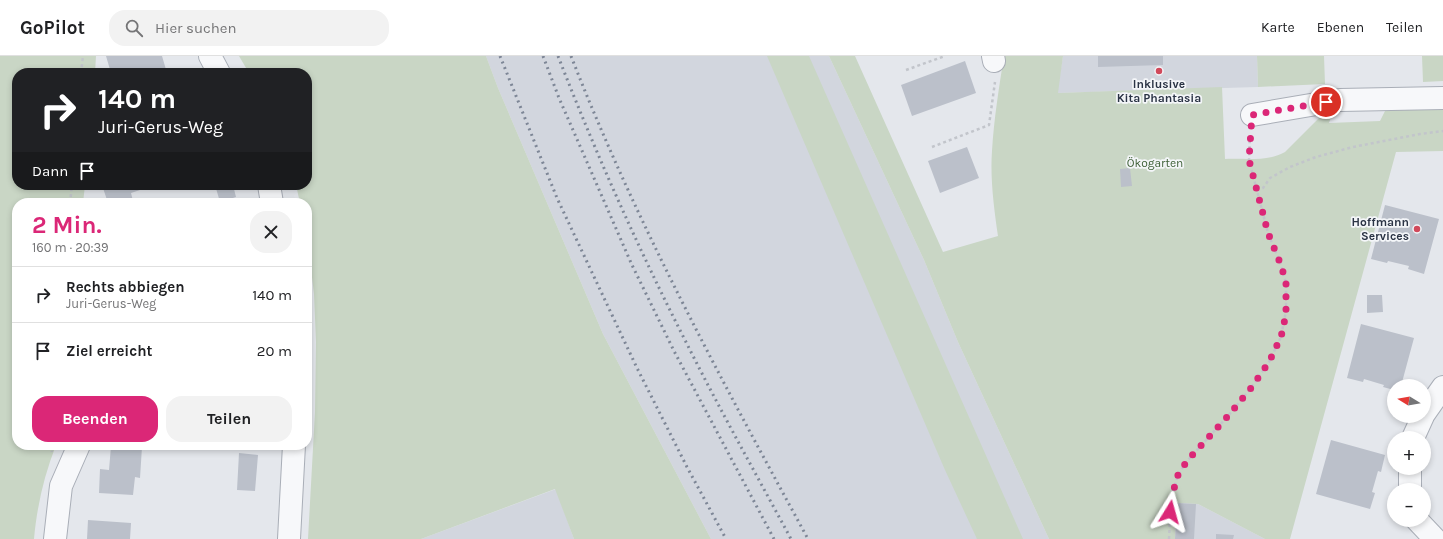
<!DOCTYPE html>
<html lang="de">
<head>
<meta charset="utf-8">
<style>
  body { margin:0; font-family:Karla,sans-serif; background:#f2f2f2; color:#202124; height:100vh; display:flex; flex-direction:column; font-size:15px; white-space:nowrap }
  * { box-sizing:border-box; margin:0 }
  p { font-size:13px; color:#757577 }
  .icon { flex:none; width:22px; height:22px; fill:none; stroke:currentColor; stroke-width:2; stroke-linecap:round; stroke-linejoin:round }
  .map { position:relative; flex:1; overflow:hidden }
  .panel { position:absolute; left:12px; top:142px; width:300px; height:252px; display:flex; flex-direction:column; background:#fff; border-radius:16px; box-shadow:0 2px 6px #0003 }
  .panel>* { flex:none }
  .banner { position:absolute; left:12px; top:12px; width:300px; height:122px; border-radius:16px; box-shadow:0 2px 6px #0003; background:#202124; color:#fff; overflow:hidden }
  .needle { width:26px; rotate:281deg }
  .fabs { position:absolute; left:1387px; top:323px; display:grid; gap:8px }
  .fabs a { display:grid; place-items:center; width:44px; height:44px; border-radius:50%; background:#fff; box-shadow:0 2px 6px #0003; font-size:20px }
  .pin { position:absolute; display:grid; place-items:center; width:34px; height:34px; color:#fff; margin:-17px; border:2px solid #fff; border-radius:50%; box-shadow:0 1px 4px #0007 }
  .me { position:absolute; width:44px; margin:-22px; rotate:8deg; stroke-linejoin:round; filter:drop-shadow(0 0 3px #0008) }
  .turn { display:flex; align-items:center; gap:14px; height:84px; padding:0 20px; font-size:18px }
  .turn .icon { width:52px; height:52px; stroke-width:2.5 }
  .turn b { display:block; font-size:28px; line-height:34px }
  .then { display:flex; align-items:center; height:38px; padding:0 20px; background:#0003; gap:8px; font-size:15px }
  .round { display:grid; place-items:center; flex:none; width:42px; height:42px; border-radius:16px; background:#f2f2f2 }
  .head { display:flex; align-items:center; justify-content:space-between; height:68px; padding:0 20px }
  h1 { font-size:24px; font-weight:700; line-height:30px; color:#db2777 }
  .primary-button { display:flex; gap:8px; margin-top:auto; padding:8px 20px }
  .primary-button a { flex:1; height:46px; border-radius:16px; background:#db2777; color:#fff; font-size:16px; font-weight:700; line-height:46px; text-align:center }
  .primary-button a+a { background:#f2f2f2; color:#202124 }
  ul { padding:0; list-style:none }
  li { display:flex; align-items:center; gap:12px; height:56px; padding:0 20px; border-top:1px solid #e0e0e0 }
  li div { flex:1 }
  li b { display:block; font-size:15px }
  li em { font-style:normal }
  header { display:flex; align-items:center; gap:24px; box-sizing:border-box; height:56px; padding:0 20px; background:#fff; border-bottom:1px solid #e0e0e0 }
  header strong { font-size:19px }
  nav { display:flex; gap:22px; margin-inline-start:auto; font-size:14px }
  .search { width:280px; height:36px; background:#f2f2f2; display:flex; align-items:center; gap:10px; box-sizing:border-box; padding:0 14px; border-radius:16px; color:#757577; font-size:15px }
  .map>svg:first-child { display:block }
</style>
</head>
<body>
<header>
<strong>GoPilot</strong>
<div class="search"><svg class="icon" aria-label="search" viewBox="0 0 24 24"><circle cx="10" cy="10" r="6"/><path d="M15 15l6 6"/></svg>Hier suchen</div>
<nav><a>Karte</a><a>Ebenen</a><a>Teilen</a></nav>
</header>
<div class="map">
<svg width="1443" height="483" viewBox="0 0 1443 483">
  <rect width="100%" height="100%" fill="#e4e7ec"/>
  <path fill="#d2d6de" d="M486,0H829L924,204L958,286L1049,483H711L603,278L498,32Z
    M1063,0H1257L1258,31L1057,37Z
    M556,433L574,483H421Z
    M1177,447L1198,448L1265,483H1175Z"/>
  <path fill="#c9d6c5" d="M0,0H96L95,17H17V129H85L83,147H17V389H56C44,420 37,450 34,483H0Z
    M239,0H486L498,32L603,278L711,483H574L555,433L421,483H308L315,356L316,286L314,238L307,180V147H300L296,129H307V17H249Z
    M767,0H809L1023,483H977L945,414Z
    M829,0H855L943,196L998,180C994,153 990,122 992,95C994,63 999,31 1004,0H1063L1058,37L1222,31L1225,103C1244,102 1268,106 1285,96L1322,59L1334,52L1329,67L1380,65L1387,51L1442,52L1443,54V95L1396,96L1290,483H1265L1198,448L1177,447L1175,483H1049L958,286L924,204Z
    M1257,0H1324L1325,28L1258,31Z
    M1422,0H1443V25L1423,26Z"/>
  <path fill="#bbc0ca" d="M106,0H162L167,17H111Z
    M1098,0H1163V9L1098,11Z
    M965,5L976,37L912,60L901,29Z
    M967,91L979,122L940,137L928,105Z
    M1130,112L1132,130L1121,131L1120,113Z
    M102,129H155L131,137L133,145L125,147H108Z
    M159,129H172L160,133Z
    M215,129H233L236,141L220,146Z
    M1385,149L1439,163L1424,218L1408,213L1409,210L1388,205L1387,207L1371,203Z
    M1367,239H1382L1383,256L1367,257Z
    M1361,268L1414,282L1401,330H1394V334L1383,331L1384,329L1364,323L1363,326L1347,322Z
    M1331,384L1385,399L1381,416L1378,415L1372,436L1375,437L1370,453L1316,438Z
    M111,390L142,391L140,422L135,421L133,439L99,437L100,413L109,414Z
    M239,397L258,399L255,435L237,434Z
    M1177,447L1196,448L1194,483H1175Z
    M88,464L131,467L130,483H87Z
    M1216,478L1234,479L1233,483H1216Z"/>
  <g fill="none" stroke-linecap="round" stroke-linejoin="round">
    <g stroke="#a9aeb7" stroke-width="24">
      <path id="minor" d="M210,0L219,17
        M993,0L994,5
        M1252,59L1340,44L1443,42
        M269,129L272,147
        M1424,358L1443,331
        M1413,382L1423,360
        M1410,434V412
        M1417,464L1435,483
        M55,483L61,430L79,389
        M289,483L294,389"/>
    </g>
    <path stroke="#c2c5cb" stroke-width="2.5" stroke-dasharray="3 3" stroke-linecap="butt" d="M906,14L945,0
      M81,17L83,0
      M932,91L989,69L995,26
      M1257,135L1263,132L1270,122L1290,111L1316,101L1353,91L1420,78L1443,75
      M70,147L72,129
      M50,389L52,396
      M1169,483L1171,443L1178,419L1187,405L1228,360L1251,332L1269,306L1281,281L1286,255V227L1281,209L1268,177L1249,104L1250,80"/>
    <use href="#minor" stroke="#f7f8fa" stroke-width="22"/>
    <path stroke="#7d8696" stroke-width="3" stroke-dasharray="2 4" stroke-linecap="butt" d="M500,0L557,142L596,225L637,312L687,411L726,483
      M543,0L559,42L632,209L674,295L774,483
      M558,0C596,98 639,194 687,288C720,354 756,418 791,483
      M571,0C636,167 722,325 808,483"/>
  </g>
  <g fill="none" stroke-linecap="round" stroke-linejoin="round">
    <path stroke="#db2777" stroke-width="7" stroke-dasharray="0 12.6" d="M1170,456L1171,443L1178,419L1187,405L1228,360L1251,332L1269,306L1281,281L1284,268L1286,255V227L1281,209L1268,177L1249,104L1252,59L1326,46"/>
  </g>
  <g fill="#d1495b" stroke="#f4f6f9" stroke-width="1.5">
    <circle cx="1159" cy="15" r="4"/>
    <circle cx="1417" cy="173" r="4"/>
  </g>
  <g text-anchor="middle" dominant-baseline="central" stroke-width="3.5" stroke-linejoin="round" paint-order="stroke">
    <g font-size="12" font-weight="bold" fill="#2b3445" stroke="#f4f6f9">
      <text x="1159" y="28">Inklusive<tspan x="1159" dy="14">Kita Phantasia</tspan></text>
      <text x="1409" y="166" text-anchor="end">Hoffmann<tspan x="1409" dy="14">Services</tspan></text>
    </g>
    <g font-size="12" fill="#3f6138" stroke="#f4f6f9">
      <text x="1155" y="107">Ökogarten</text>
    </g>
  </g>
</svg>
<div class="fabs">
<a><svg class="needle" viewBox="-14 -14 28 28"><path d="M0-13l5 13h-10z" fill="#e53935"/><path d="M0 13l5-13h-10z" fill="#757577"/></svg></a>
<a>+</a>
<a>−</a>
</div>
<div class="pin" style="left:1326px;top:46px;background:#d93025"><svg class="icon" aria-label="arrive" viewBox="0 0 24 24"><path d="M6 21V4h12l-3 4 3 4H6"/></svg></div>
<svg class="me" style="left:1170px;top:456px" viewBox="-20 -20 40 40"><path d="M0-17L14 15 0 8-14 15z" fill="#db2777" stroke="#fff" stroke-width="4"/></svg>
<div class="banner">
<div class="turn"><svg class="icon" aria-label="right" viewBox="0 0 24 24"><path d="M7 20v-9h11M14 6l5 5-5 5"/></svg><div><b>140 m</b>Juri-Gerus-Weg</div></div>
<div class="then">Dann<svg class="icon" aria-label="arrive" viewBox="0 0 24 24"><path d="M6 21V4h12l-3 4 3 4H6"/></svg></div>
</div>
<section class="panel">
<div class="head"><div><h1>2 Min.</h1><p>160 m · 20:39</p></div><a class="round"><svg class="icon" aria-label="close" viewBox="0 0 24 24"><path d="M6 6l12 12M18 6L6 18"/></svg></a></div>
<ul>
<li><svg class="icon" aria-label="right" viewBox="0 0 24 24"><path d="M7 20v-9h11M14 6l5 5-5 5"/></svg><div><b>Rechts abbiegen</b><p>Juri-Gerus-Weg</p></div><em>140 m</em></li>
<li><svg class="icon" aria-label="arrive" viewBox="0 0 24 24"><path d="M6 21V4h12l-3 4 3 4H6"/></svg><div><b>Ziel erreicht</b></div><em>20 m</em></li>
</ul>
<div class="primary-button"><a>Beenden</a><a>Teilen</a></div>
</section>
</div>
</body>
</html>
